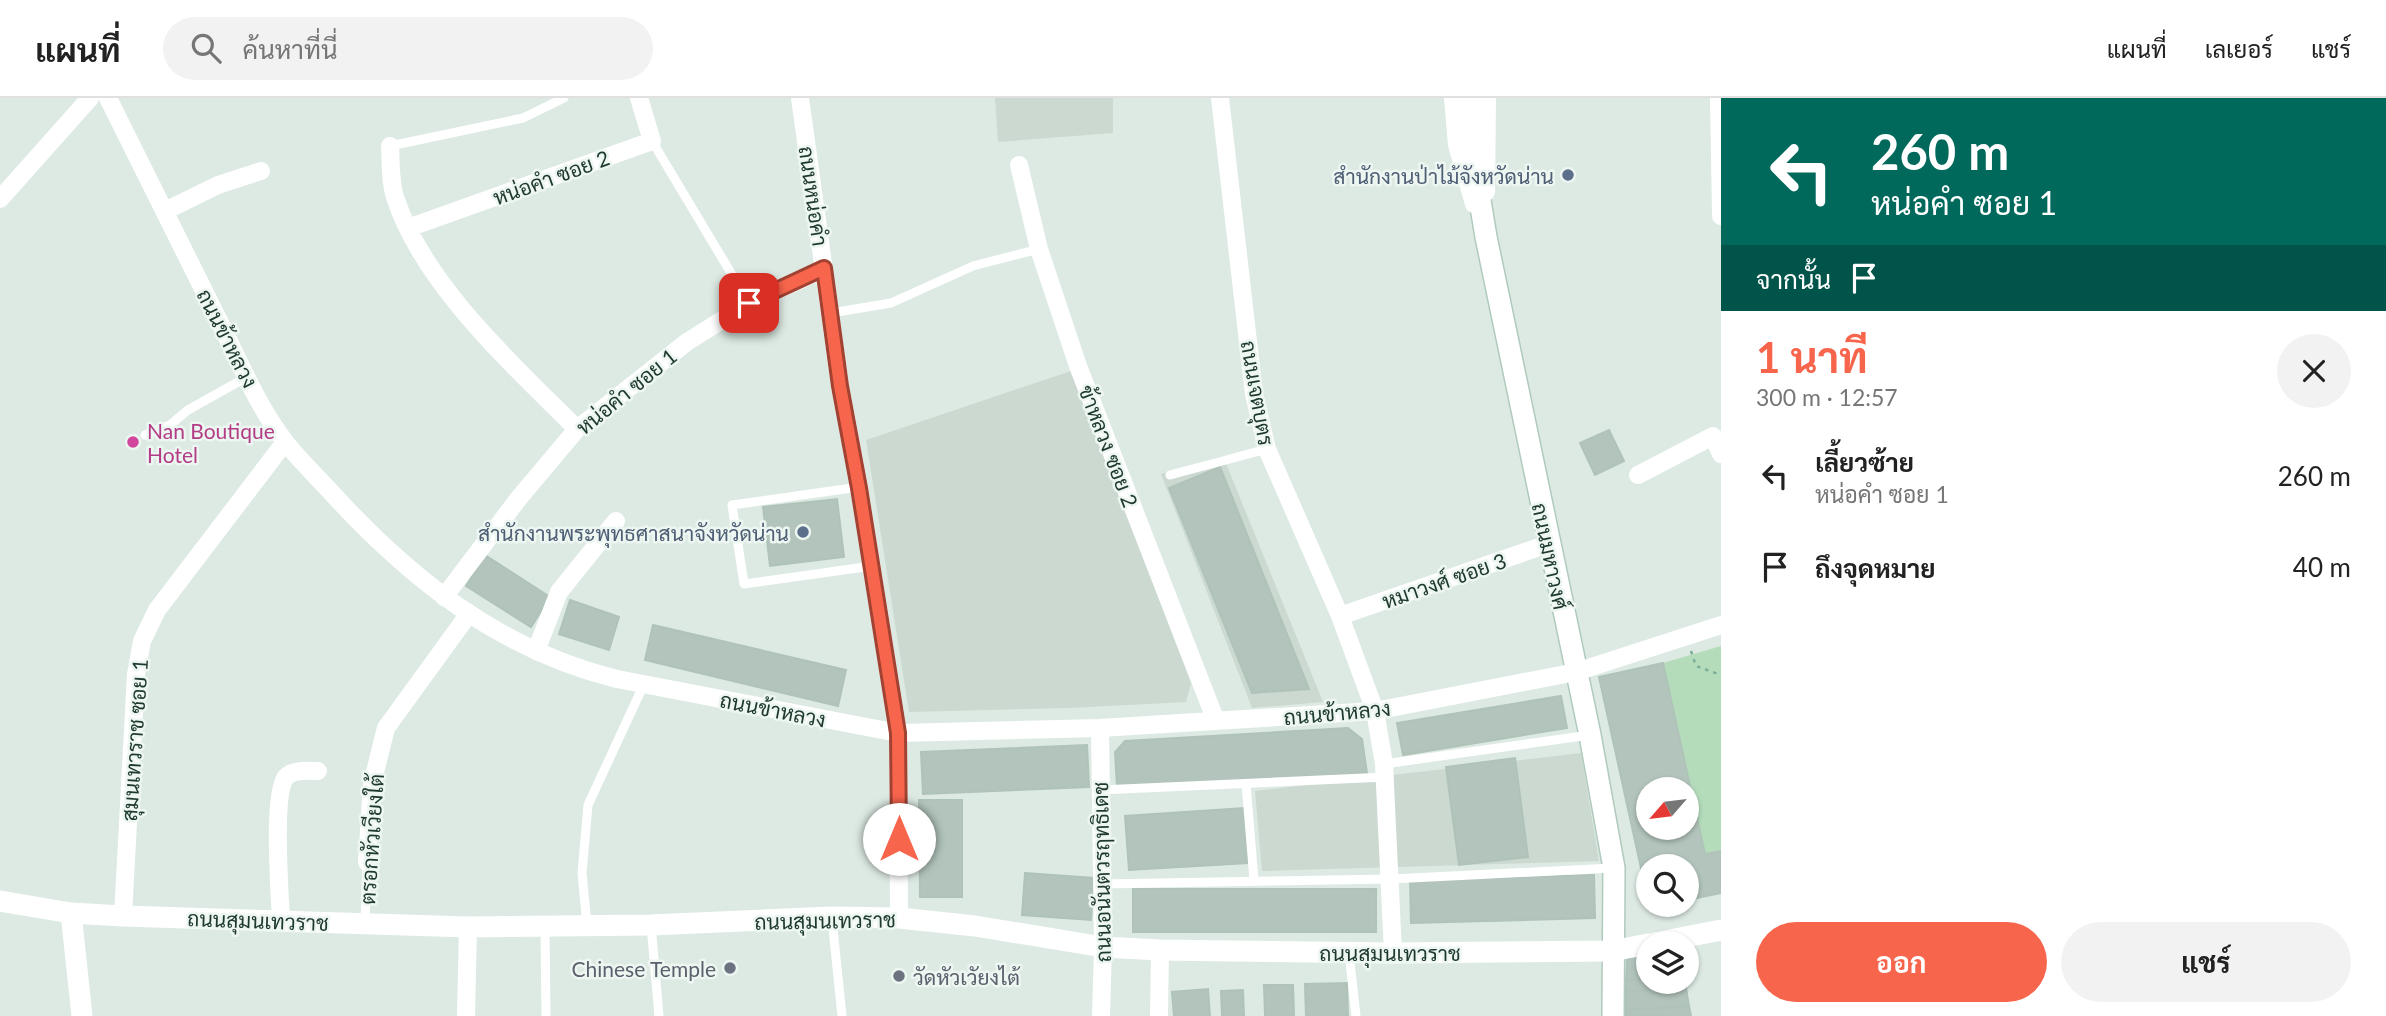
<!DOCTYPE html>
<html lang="th">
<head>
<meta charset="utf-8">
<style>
  body { margin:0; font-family:Lato,Sarabun,sans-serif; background:#f2f2f2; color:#222; height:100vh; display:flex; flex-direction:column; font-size:26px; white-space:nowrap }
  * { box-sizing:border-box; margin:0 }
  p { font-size:23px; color:#767676 }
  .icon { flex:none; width:38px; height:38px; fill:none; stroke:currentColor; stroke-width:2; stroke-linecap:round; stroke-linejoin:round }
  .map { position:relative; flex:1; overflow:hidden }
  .details { display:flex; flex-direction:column; background:#fff; width:665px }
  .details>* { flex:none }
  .banner { background:#00695c; color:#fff; overflow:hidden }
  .needle { width:46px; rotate:242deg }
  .controls { position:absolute; left:1636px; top:679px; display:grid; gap:14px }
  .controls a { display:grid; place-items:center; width:63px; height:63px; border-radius:50%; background:#fff; box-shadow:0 2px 5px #0004; font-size:35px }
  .pin { position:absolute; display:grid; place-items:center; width:60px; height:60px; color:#fff; margin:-30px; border-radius:14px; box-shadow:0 4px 10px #0006 }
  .me { position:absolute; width:77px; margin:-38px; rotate:0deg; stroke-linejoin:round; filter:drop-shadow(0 0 5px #0008) }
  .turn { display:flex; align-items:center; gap:24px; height:147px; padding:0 35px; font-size:32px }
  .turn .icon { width:91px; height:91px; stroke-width:2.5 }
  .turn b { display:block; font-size:49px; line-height:60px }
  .then { display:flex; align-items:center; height:66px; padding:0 35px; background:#0003; gap:14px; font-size:26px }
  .round { display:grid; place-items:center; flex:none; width:74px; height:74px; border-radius:37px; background:#f2f2f2 }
  .summary { display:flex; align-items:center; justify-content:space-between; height:119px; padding:0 35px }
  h1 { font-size:42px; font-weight:700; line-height:52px; color:#f8654d }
  .button { display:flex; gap:14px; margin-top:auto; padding:14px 35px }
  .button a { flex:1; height:80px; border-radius:42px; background:#f8654d; color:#fff; font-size:28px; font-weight:700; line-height:80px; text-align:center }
  .button a+a { background:#f2f2f2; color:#222 }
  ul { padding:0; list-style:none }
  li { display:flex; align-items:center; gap:21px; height:91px; padding:0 35px }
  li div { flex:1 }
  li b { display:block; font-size:26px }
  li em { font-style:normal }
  header { display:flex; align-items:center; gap:42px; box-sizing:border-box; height:98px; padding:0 35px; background:#fff; border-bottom:2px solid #e0e0e0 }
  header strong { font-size:33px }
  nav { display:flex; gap:38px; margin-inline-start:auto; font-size:24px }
  .search { width:490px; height:63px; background:#f2f2f2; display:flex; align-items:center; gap:18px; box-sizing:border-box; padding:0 24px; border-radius:38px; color:#767676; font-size:26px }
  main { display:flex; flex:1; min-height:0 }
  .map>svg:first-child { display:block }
</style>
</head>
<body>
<header>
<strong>แผนที่</strong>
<div class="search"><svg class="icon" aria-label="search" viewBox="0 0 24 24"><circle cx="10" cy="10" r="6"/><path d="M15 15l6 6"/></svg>ค้นหาที่นี่</div>
<nav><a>แผนที่</a><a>เลเยอร์</a><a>แชร์</a></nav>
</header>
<main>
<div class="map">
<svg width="1721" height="918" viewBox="0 0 1721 918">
  <rect width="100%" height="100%" fill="#ddeae3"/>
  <path fill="#cbd9d1" d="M995,0H1113V35L998,44Z
    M1071,273L1191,585L1186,604L1069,610L909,614L866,342Z
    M1223,358L1323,604L1252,610L1161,376Z
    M1581,655L1599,763L1262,773L1255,693Z"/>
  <path fill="#b4dcbb" d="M1721,548V753L1705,756L1663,565Z"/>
  <path fill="#b2c4bb" stroke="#afc3b9" stroke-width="2" fill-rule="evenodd" d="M1609,332L1624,363L1595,377L1580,345Z
    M1220,369L1309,591L1252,595L1169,390Z
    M837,401L844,459L770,468L763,409Z
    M485,457L550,499L531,529L466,488Z
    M570,502L619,519L609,552L559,536Z
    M653,527L846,572L838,608L645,562Z
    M1663,565L1705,756L1721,753V795L1687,802V768H1648V802L1599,579ZM1648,691H1687V730H1648Z
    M1561,598L1567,630L1403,657L1397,625Z
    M1348,630L1362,641L1367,675L1117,689L1115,654L1125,643Z
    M1087,647L1089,689L923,696L921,654Z
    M1515,660L1528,759L1459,767L1446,669Z
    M919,702H962V799H920Z
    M1244,710L1248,765L1129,772L1125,718Z
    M1025,775L1094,780L1091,822L1022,817Z
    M1594,777L1595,820L1411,825L1410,782Z
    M1133,791H1376V834H1133Z
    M1648,859V881L1626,883L1627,861Z
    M1648,881V884H1685L1686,890L1626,893V883Z
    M1347,885L1348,918H1306L1305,886Z
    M1264,887H1293L1294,918H1265Z
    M1686,890L1689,908L1626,912V893Z
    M1208,891L1210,918H1174L1172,894Z
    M1243,892L1244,918H1222L1221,893Z
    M1689,908L1691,918H1626V912Z"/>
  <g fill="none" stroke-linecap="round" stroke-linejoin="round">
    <g stroke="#b0cabd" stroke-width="24">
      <path id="secondary" d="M1469,0V36L1486,139L1590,637L1614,770L1613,918"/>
    </g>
    <path stroke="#7caf99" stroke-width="2.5" stroke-dasharray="3.5 5" stroke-linecap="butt" d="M1691,553L1696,568L1721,577"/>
    <path stroke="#fff" stroke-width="9" d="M652,43L749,205
      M390,48L523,20L564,0
      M831,215L891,205L973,168L1039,151
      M145,337L170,327L188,312L247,279
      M1170,377L1267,351
      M859,389L732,407L744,486L872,468
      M1384,666L1590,637
      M1246,686L1254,782
      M1100,692L1385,679
      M1102,786L1391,781L1613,770
      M832,821L842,918
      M365,825L367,764
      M587,827L582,775L588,707L644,586
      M651,827L659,918
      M545,829L546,918
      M1349,855L1356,918"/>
    <path stroke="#fff" stroke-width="18" d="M108,0C144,73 181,146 217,219C238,260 257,308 286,345C299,361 314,376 329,392C409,480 499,552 617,581L898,635L1100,630L1375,613L1576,574L1721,527
      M800,0L840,288L859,389L898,635L899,820
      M1220,0L1254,296L1267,351L1340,518L1375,613L1384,666L1393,855
      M1453,0L1457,47L1474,106
      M1719,0L1721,118
      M390,48C391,65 390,86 396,102C425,188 514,268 577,331
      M1019,67L1039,151L1078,268L1216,623
      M1486,94L1487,0
      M0,101L90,0
      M165,113L218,87L261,73
      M408,130L652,43L639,0
      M1638,377L1713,338L1721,356
      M444,499L519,400L577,331L687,244L749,205L824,171
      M1340,518L1548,446
      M536,553L559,494L616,423
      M1100,630L1103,849L1101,918
      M367,764L372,686L386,630L468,517
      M123,818L136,576L142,543L157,512L285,344
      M281,823C280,798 272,695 286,679C293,671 308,673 318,673
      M466,918L468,829
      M1159,918L1160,852"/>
    <path stroke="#fff" stroke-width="21" d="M0,803L71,815L123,818L468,829L651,827L832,819L899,820L975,828L1103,849L1160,852L1393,855L1612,853L1648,846
      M71,815L82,918
      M1654,845L1721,832"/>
    <use href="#secondary" stroke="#fff" stroke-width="21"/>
  </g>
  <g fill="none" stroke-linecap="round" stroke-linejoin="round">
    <g stroke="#a14232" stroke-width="18">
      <path id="route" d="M749,205L824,170L840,288L859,390L898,635L899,741"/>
    </g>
    <use href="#route" stroke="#f8654d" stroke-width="12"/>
  </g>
  <g fill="#5c6f8a" stroke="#edf6f1" stroke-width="2.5">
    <circle cx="1568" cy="77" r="7"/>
    <circle cx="803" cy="434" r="7"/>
  </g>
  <circle fill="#d1479c" stroke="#edf6f1" stroke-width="2.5" cx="133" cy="344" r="7"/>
  <g fill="#6b7280" stroke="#edf6f1" stroke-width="2.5">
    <circle cx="730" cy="870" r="7"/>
    <circle cx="899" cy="878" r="7"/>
  </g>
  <g text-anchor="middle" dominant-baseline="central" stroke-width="5" stroke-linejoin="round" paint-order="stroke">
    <g font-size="21" fill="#4e5e75" stroke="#edf6f1" text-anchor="end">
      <text x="1554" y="77">สำนักงานป่าไม้จังหวัดน่าน</text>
      <text x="789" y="434">สำนักงานพระพุทธศาสนาจังหวัดน่าน</text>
    </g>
    <g font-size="21" fill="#1e392f" stroke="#edf6f1">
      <text transform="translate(551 79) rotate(-20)">หน่อคำ ซอย 2</text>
      <text transform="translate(814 98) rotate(82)">ถนนหน่อคำ</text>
      <text transform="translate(228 240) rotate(63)">ถนนข้าหลวง</text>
      <text transform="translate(626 293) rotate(-39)">หน่อคำ ซอย 1</text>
      <text transform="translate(1258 295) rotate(80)">ถนนเจตบุตร</text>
      <text transform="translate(1109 348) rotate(69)">ข้าหลวง ซอย 2</text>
      <text transform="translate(1551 458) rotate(78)">ถนนมหาวงศ์</text>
      <text transform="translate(1444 482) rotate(-19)">หมาวงศ์ ซอย 3</text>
      <text transform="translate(773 611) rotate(11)">ถนนข้าหลวง</text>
      <text transform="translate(1337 614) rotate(-5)">ถนนข้าหลวง</text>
      <text transform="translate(134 642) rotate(-86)">สุมนเทวราช ซอย 1</text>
      <text transform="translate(371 741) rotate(-86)">ตรอกหัวเวียงใต้</text>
      <text transform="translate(1101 774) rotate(-91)">ถนนอนันตวรฤทธิเดช</text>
      <text transform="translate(258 822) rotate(2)">ถนนสุมนเทวราช</text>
      <text transform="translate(825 822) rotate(-1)">ถนนสุมนเทวราช</text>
      <text x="1390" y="854">ถนนสุมนเทวราช</text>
    </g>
    <g font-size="21" fill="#b23c85" stroke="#edf6f1" text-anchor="start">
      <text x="147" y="332">Nan Boutique<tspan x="147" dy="24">Hotel</tspan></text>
    </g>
    <g font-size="21" fill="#5b616d" stroke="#edf6f1" text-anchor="end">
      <text x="716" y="870">Chinese Temple</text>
      <text x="913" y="878" text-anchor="start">วัดหัวเวัยงไต้</text>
    </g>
  </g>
</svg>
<div class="controls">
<a><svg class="needle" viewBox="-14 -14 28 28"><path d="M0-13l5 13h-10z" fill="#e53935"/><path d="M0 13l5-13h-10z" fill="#767676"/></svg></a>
<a><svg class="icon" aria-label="search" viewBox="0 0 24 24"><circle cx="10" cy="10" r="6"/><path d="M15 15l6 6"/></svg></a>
<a><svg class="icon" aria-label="layers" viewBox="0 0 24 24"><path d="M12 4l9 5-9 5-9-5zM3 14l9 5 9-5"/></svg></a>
</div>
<div class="pin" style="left:749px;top:205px;background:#d93025"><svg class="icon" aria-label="arrive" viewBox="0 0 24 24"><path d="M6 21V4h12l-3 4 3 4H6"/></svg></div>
<svg class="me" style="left:899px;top:741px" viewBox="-20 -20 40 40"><circle r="19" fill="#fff"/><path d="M0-13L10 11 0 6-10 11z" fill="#f8654d"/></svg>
</div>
<section class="details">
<div class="banner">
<div class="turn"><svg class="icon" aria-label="left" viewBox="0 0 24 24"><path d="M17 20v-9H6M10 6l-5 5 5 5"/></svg><div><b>260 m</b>หน่อคำ ซอย 1</div></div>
<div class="then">จากนั้น<svg class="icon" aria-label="arrive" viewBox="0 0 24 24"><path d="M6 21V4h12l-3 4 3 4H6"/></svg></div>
</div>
<div class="summary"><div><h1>1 นาที</h1><p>300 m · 12:57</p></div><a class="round"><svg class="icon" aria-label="close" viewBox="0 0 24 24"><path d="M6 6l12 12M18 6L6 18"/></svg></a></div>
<ul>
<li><svg class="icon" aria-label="left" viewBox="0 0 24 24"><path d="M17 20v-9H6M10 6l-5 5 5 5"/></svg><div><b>เลี้ยวซ้าย</b><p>หน่อคำ ซอย 1</p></div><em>260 m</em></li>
<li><svg class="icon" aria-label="arrive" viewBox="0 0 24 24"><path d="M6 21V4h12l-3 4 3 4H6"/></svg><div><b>ถึงจุดหมาย</b></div><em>40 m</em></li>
</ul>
<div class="button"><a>ออก</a><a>แชร์</a></div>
</section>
</main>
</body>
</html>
